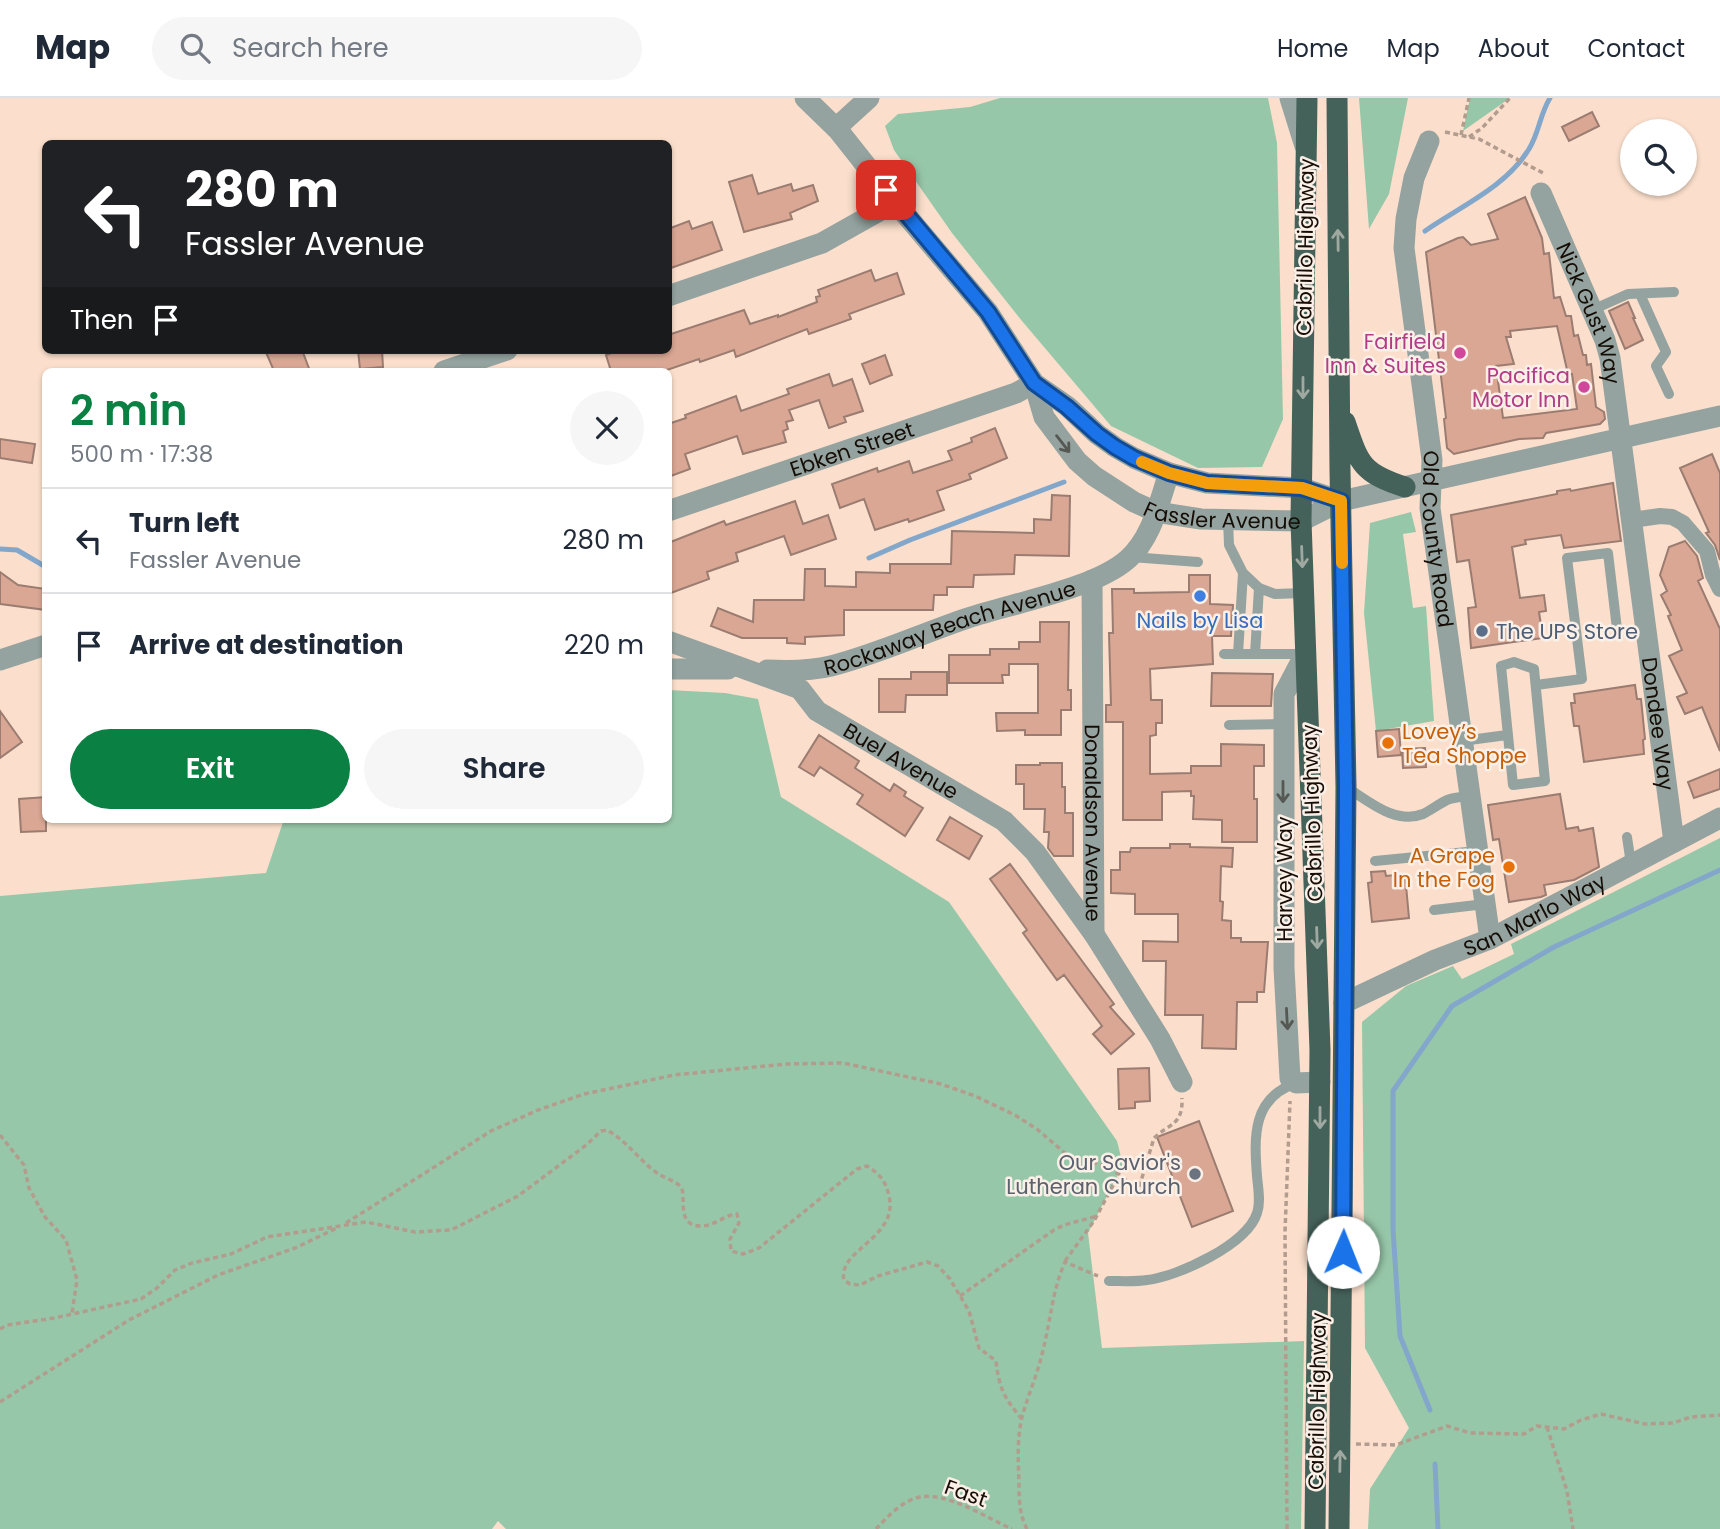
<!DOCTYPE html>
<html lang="en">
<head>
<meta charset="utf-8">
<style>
  body { margin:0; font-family:Poppins,sans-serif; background:#f6f6f7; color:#1f2937; height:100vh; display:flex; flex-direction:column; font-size:26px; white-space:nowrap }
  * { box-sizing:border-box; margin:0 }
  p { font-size:23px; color:#747a83 }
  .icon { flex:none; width:38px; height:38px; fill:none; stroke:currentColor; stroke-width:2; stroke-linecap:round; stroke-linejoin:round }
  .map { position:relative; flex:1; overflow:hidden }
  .details { position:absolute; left:42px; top:270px; width:630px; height:455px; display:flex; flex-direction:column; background:#fff; border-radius:10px; box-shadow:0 2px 5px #0004 }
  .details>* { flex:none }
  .top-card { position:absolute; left:42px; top:42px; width:630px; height:214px; border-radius:10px; box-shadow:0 2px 5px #0004; background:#202124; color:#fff; overflow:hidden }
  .controls { position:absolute; left:1620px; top:21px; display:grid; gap:14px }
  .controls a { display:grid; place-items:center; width:77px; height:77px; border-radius:50%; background:#fff; box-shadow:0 2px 5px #0004; font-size:35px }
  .pin { position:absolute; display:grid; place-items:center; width:60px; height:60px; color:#fff; margin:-30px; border-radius:14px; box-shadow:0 4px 10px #0006 }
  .me { position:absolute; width:77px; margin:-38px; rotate:1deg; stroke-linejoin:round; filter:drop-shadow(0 0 5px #0008) }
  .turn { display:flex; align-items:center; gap:24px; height:147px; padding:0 28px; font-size:32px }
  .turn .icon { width:91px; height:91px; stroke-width:2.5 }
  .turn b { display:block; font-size:49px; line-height:60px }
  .then { display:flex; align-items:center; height:66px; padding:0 28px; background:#0003; gap:14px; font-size:26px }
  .round { display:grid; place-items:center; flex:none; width:74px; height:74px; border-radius:37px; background:#f6f6f7 }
  .overview { display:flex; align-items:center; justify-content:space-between; height:119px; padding:0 28px }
  h1 { font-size:42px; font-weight:600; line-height:52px; color:#0b8043 }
  .cta { display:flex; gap:14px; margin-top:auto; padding:14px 28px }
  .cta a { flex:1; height:80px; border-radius:42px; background:#0b8043; color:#fff; font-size:28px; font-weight:600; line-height:80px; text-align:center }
  .cta a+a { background:#f6f6f7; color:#1f2937 }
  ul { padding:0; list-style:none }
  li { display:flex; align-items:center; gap:21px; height:105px; padding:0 28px; border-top:2px solid #e0e1e3 }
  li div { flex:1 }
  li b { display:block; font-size:26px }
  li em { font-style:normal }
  header { display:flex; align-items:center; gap:42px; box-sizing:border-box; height:98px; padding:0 35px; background:#fff; border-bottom:2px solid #e0e1e3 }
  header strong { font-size:33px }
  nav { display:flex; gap:38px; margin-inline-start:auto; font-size:24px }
  .search { width:490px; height:63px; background:#f6f6f7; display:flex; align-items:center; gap:18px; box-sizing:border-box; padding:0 24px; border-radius:38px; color:#747a83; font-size:26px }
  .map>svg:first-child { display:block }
</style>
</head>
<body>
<header>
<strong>Map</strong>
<div class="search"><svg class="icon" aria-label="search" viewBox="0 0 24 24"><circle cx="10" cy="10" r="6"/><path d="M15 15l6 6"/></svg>Search here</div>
<nav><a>Home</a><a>Map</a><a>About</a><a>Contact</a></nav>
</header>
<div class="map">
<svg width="1720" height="1431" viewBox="0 0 1720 1431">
  <rect width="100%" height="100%" fill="#fbdfcc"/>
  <path fill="#97c7a9" d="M1000,0H1268L1277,45L1283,321L1262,369L1198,370L1111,328L1022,223L952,135L894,52L885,28L898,16L970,9Z
    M1359,0H1408L1389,96L1369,131Z
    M1470,0H1510L1463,33Z
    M1411,414L1416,434L1403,436L1413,510L1426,508L1434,623L1376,633L1364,515L1370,425Z
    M669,592L725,595L758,601L781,699L949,804L1117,1043L1123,1067L1088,1135L1102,1250L1304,1243L1301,1431H506L498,1423L492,1431H0V798L266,775L284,721H668Z
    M1720,740V1431H1368L1370,1391L1409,1330L1365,1250L1362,924L1406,888L1453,868L1462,881L1514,856L1511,846Z"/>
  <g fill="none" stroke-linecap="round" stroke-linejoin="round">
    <path stroke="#82a7cb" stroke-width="5" d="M1425,133C1461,108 1506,89 1529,51C1539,35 1540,16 1550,0
      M0,451L17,452L46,469
      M869,460L910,442L1064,384
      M1430,1312L1400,1238L1393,1132V993L1452,908L1554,849L1720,772
      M1435,1366L1438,1431"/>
  </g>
  <path fill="#daa794" stroke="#9a7c71" stroke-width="2" fill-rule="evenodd" d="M1592,14L1599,28L1569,43L1562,29Z
    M752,77L758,96L791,86L793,93L813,87L818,103L790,115L792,121L744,134L729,84Z
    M1525,99L1542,140L1544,156L1549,155L1554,200L1560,199L1566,218H1571L1574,238L1578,237L1583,257H1586L1587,267L1591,266L1596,309L1604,314L1605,321L1600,326L1546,335L1543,340L1519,341L1454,356L1447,350L1444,321L1446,320L1426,154L1458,140L1463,139L1471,147L1498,141L1488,116ZM1557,228L1568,276H1572L1577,311L1503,320L1496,268L1514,266L1506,239H1511L1510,233Z
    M689,123L692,131L712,124L722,152L668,171V131Z
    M871,172L875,183L897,175L904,196L849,216L851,221L809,236L807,231L736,259L734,252L700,264L699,261L664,273H611L606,257L619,252H668V237L744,212L750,226L778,217V219L817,204L816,199L820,198L818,192Z
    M1628,204L1635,220H1633L1643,242L1625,251L1609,213Z
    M265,252H302L310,273H274Z
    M358,252H382L383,269L360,271Z
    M885,257L892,277L870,286L862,266Z
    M829,276L833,288L852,281L863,313L844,319L846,324L829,330L819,302L789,312L793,322L786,324L788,331L783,333L786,344L743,356L737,338L685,356L690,371L668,379V326L686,320L685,317L736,298L741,313L789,296L787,291Z
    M995,330L1007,360L969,376L971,381L937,393L944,412L909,424L908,421L875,432L864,401L840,410L832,386L877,370L878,374L909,363L913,375L952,362L948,353L972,344L971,340Z
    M0,341L35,346L32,365L0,360Z
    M1712,356L1720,375V462L1715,447L1706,435L1709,434L1680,370Z
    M1613,385L1621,443L1564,450L1561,437L1525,442L1526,446L1512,449L1520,500L1544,497L1546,513L1539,514L1543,540L1471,550L1468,510L1476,509L1469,462L1457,464L1451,417L1557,396V393L1570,391L1571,393Z
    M1052,397L1070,398L1069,458L1015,457L1014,476L974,477L973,489H947V497H934L933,512H844V537L805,539V546L787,545V540H742L711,528L718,510L753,524L754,502H804L805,471H825V488L856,489V474L890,475V466H951L952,433L1034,435V421L1051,422Z
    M795,403L803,426L828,417L836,441L791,457L784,438L736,455L738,463L707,474L709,481L668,496V445L724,423L726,427Z
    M1685,443L1697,458L1703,480L1698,483L1720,531V653L1702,609L1685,616L1677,599L1687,595L1669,558L1682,552L1668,518L1671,517L1661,497L1667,493L1660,477L1669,449Z
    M0,474L18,487L46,491V512L0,506Z
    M1189,477H1210V506L1233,507L1231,538H1212L1213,566L1150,571L1151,602H1162V625H1156V637L1150,638V676L1191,675V668H1221V646L1264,647V668H1254V701H1257V744H1222V722L1193,721L1194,698H1191V693L1162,694V722H1123V624H1106V607H1111L1109,535H1113L1112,491H1134V495L1189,494Z
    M1040,524H1069L1068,592H1071V612H1061V637H1025V632L997,633L996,615H1038V566H1009V577H1002L1003,585H949V557H990V551H1019V544H1040Z
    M911,574H947V597H906L905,614H879V581H911Z
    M1212,575L1273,576L1271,608H1211Z
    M1635,587L1637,601H1641L1645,641L1643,642L1644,656L1584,664L1579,628H1574L1571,605H1575L1574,596Z
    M0,613L22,644L0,660Z
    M1399,631L1401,657L1378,659L1376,633Z
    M819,637L859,663L855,670L890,693L894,686L906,694L904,698L923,710L905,738L857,706L863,697L820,669L814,678L799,669Z
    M1425,650L1426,669L1403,670L1402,651Z
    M1040,665H1062V689H1065V715H1073V758H1054L1048,750L1049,734H1044L1045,711H1024V686H1016V667H1040Z
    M1720,671V691L1694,700L1688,684Z
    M1560,696L1566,731L1578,729L1579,733L1593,730L1599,769L1574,782L1544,787L1546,797L1541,799L1509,804L1499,741L1493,742L1488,707Z
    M46,699V733L21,734L19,701Z
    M950,719L982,738L969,761L937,742Z
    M1170,746H1190V749L1233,750L1232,769L1221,768L1220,803L1223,804L1222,822L1231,823V840H1241V844H1268L1264,894H1257V904H1237L1236,951L1202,950L1203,917H1165L1166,863H1143V843L1178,844V816H1135V796L1111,795V772H1120V754H1130L1131,750H1170Z
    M1010,766L1114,906L1110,909L1134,936L1111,956L1093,936L1102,928L1064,877L1057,882L1023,835L1027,832L990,781Z
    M1385,773L1386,778L1405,776L1409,820L1372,824L1368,785L1372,784L1371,774Z
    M1149,970L1150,1003L1135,1004V1010L1119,1011L1118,971Z
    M1199,1023L1233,1113L1192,1129L1157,1039Z"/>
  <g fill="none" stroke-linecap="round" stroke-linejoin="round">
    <path stroke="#b29c8d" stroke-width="3.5" stroke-dasharray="5 3.5" stroke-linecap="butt" d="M1445,34L1479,41L1543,75
      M1461,37L1469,0
      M1469,39L1482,30L1510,0
      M0,1037L24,1067L29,1090L45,1119L66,1142L77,1182L72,1215
      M346,1125L491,1033L538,1012L584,996L674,977L786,966L843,965L941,986L975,998L1015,1017L1038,1032L1072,1061L1082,1066L1097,1065L1119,1076L1138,1093L1154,1040C1170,1025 1183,1027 1182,1000
      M1065,1163L1094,1123L1119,1076
      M960,1198L1054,1132L1064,1127L1097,1118
      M0,1231L7,1227L54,1220L141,1201L157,1190L175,1172L192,1165L231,1156L267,1139L366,1124L415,1134L451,1132L518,1098L585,1048L601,1033L607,1032C627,1043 639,1062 657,1075C664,1080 676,1083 681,1089C687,1098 675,1128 701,1128C715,1128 724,1117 737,1116L739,1125L730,1141L731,1153L743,1156L759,1150L857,1071L867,1068C880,1076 886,1084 889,1098C899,1140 837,1152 844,1182L850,1186L860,1187L878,1178L927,1164L938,1168L950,1181L969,1213L979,1250L996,1263C999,1290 1004,1300 1022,1321
      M0,1304L129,1222L218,1177L295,1150L339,1129
      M1547,1329L1567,1393L1573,1431
      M1356,1346L1396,1347L1447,1328L1470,1335L1524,1336L1537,1328L1564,1331L1581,1322L1601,1316L1645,1326L1673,1325L1691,1319L1720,1317
      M876,1431C887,1419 903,1402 920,1399C948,1394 987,1420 1012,1431
      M1027,1431C1019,1416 1019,1401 1019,1384C1018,1362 1017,1341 1022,1319C1028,1297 1038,1275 1043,1252C1051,1221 1052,1193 1065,1164L1098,1178
      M1287,1431L1285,1134L1290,1003"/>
    <path stroke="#94a39f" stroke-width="10" d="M1640,196L1666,254L1656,268L1669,296
      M1592,212L1628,196L1674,194
      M1228,422L1229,447L1243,475L1259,490L1275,496L1303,495
      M1131,459L1198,464
      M1224,556H1305
      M1238,556L1243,475
      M1255,556L1259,490
      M1514,564L1534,571L1545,683L1513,687L1501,568Z
      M1536,587L1582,581L1567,460L1608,455L1617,531
      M1229,627L1283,626
      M1462,643L1507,637
      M1346,689C1369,703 1395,727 1423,716C1431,712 1439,706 1447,702C1454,699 1462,699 1469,698
      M1627,739L1631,766
      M1375,763L1477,753
      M1434,812L1485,806
      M1109,1183C1121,1183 1135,1184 1147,1182C1177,1179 1248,1146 1257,1115C1261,1104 1258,1090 1257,1078C1254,1039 1252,1000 1296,985"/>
    <path stroke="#94a39f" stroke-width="16" d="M1632,422L1660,418L1672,419L1683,425L1707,453L1713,477L1720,491"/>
    <g stroke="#94a39f" stroke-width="21">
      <path d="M1290,0L1305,48"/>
      <path d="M836,30L869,0"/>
      <path id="s1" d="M1429,43L1414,80L1406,121L1404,150L1432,362L1430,410L1490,841"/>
      <path id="s2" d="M1541,95L1605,242L1610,260L1674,744"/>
      <path d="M668,198L822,145L895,104"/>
      <path d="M444,273L507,252"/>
      <path d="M1341,403L1720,318"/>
      <path id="s3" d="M668,413L1016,295L1034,285"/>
      <path id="s4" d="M1092,482L1094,836"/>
      <path id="s5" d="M668,543L800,591L817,613L1004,723L1035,754L1094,836L1160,941L1182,984"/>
      <path d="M1305,556L1284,596V870L1290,980L1296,985L1320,984"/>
      <path d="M0,562L46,547"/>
      <path d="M668,571H728"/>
      <path id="s6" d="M767,572C788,573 811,573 831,568C878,556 923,535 968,520C1013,505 1094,491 1128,461C1152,440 1159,404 1169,375"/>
      <path id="s7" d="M1344,905L1435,862L1490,841L1720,720"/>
    </g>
    <g stroke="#94a39f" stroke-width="21">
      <path id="s8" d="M805,0L838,32L895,104L988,214L1034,285L1044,319L1077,363L1094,378L1134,404L1156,414L1201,421L1301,423L1341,403"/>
      <path d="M1034,285L1067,308L1097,336L1115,349L1134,360L1169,375L1207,385L1302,390L1341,403"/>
    </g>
    <path stroke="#45625a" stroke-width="21" d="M1307,0L1301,423L1320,952L1315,1431
      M1337,0L1340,372L1346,689L1339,1431
      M1345,324C1359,365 1361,375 1405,389"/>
  </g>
  <defs><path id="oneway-shaft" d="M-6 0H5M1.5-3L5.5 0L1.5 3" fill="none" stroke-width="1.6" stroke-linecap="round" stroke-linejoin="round" transform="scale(1.75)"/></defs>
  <g stroke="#a0a9a1">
    <use href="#oneway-shaft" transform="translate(1338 142) rotate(-91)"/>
    <use href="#oneway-shaft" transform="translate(1303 290) rotate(90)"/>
    <use href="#oneway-shaft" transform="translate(1302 459) rotate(88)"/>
    <use href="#oneway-shaft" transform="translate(1317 840) rotate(88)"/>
    <use href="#oneway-shaft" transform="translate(1320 1020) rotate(90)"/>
    <use href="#oneway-shaft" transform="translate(1340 1363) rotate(-89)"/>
  </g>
  <g stroke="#555853">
    <use href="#oneway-shaft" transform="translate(1063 346) rotate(52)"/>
    <use href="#oneway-shaft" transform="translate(1283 694) rotate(90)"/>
    <use href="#oneway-shaft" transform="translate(1287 921) rotate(87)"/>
  </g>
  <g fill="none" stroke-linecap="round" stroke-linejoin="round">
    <g stroke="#114b97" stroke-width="18">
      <path id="route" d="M886,92L988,214L1034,285L1067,309L1097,336L1115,349L1134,360L1169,375L1207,385L1302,390L1341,403L1346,689L1343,1154"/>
    </g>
    <use href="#route" stroke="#1a73e8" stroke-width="12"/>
    <path stroke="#f59e0b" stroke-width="12" d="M1142,364L1169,375L1207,385L1302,390L1341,403L1342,465"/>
  </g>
  <g fill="#d1479c" stroke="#fbf0e8" stroke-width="2.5">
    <circle cx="1460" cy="255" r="7"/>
    <circle cx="1584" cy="289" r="7"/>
  </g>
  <circle fill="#3f7fe0" stroke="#fbf0e8" stroke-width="2.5" cx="1200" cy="498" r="7"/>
  <circle fill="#5c6f8a" stroke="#fbf0e8" stroke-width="2.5" cx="1482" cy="533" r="7"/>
  <g fill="#e8710a" stroke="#fbf0e8" stroke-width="2.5">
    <circle cx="1388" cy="645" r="7"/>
    <circle cx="1509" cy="769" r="7"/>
  </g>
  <circle fill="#6b7280" stroke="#fbf0e8" stroke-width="2.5" cx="1195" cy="1076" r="7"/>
  <g text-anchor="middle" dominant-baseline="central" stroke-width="5" stroke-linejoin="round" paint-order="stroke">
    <g font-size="21" fill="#160d07" stroke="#fbf0e8">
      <text transform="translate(1305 149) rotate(-89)">Cabrillo Highway</text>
      <text stroke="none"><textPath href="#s2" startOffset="130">Nick Gust Way</textPath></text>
      <text stroke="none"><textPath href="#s3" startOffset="194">Ebken Street</textPath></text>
      <text stroke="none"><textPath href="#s8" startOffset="618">Fassler Avenue</textPath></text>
      <text stroke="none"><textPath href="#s1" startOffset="404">Old County Road</textPath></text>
      <text stroke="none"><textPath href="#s6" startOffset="189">Rockaway Beach Avenue</textPath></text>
      <text stroke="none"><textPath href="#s2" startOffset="548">Dondee Way</textPath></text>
      <text stroke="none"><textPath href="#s5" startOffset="266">Buel Avenue</textPath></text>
      <text transform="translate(1312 715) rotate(-92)">Cabrillo Highway</text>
      <text stroke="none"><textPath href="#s4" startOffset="243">Donaldson Avenue</textPath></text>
      <text transform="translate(1284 781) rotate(-90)">Harvey Way</text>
      <text stroke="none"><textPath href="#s7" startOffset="210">San Marlo Way</textPath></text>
      <text transform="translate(1317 1303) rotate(-89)">Cabrillo Highway</text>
      <text transform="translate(966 1395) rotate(20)">Fast</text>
    </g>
    <g font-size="21" fill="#b23c85" stroke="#fbf0e8" text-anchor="end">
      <text x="1446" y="243">Fairfield<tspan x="1446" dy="24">Inn &amp; Suites</tspan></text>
      <text x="1570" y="277">Pacifica<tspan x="1570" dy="24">Motor Inn</tspan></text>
    </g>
    <g font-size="21" fill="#366cbe" stroke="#fbf0e8">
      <text x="1200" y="522">Nails by Lisa</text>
    </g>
    <g font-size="21" fill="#4e5e75" stroke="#fbf0e8" text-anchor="start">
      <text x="1496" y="533">The UPS Store</text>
    </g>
    <g font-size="21" fill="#c56008" stroke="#fbf0e8" text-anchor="start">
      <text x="1402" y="633">Lovey’s<tspan x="1402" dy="24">Tea Shoppe</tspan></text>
      <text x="1495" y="757" text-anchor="end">A Grape<tspan x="1495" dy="24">In the Fog</tspan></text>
    </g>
    <g font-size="21" fill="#5b616d" stroke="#fbf0e8" text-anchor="end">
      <text x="1181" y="1064">Our Savior's<tspan x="1181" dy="24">Lutheran Church</tspan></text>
    </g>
  </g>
</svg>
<div class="controls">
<a><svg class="icon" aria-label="search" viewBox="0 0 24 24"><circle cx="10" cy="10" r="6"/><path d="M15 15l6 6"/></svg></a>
</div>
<div class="pin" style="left:886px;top:92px;background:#d93025"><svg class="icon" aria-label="arrive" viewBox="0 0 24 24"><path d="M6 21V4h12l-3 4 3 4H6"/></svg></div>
<svg class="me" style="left:1343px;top:1154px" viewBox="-20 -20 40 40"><circle r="19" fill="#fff"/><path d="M0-13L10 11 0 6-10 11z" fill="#1a73e8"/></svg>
<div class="top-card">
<div class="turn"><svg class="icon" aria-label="left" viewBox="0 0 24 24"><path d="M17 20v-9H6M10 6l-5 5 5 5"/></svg><div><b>280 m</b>Fassler Avenue</div></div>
<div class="then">Then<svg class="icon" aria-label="arrive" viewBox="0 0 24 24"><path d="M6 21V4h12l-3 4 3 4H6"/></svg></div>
</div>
<section class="details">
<div class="overview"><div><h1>2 min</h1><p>500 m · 17:38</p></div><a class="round"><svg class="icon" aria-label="close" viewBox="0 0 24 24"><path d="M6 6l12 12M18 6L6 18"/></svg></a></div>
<ul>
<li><svg class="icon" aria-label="left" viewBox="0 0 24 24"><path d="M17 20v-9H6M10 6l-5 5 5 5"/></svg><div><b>Turn left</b><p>Fassler Avenue</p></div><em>280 m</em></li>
<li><svg class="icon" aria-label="arrive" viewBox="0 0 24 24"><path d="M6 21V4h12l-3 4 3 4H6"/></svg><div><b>Arrive at destination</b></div><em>220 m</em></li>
</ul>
<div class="cta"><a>Exit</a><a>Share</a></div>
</section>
</div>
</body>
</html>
